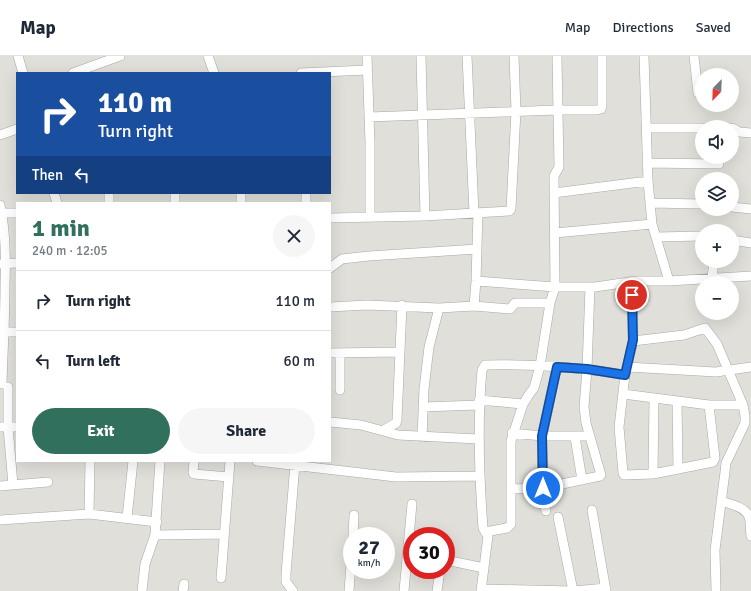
<!DOCTYPE html>
<html lang="en">
<head>
<meta charset="utf-8">
<style>
  body { margin:0; font-family:Signika,sans-serif; background:#f6f6f7; color:#1f2937; height:100vh; display:flex; flex-direction:column; font-size:15px; white-space:nowrap }
  * { box-sizing:border-box; margin:0 }
  p { font-size:13px; color:#747a83 }
  .icon { flex:none; width:22px; height:22px; fill:none; stroke:currentColor; stroke-width:2; stroke-linecap:round; stroke-linejoin:round }
  .map { position:relative; flex:1; overflow:hidden }
  .side { position:absolute; left:16px; top:146px; width:315px; height:260px; display:flex; flex-direction:column; background:#fff; border-radius:0px; box-shadow:0 4px 16px #0002 }
  .side>* { flex:none }
  .top-card { position:absolute; left:16px; top:16px; width:315px; height:122px; border-radius:0px; box-shadow:0 4px 16px #0002; background:#1a4fa0; color:#fff; overflow:hidden }
  .needle { width:26px; rotate:203deg }
  .fabs { position:absolute; left:695px; top:12px; display:grid; gap:8px }
  .fabs a { display:grid; place-items:center; width:44px; height:44px; border-radius:50%; background:#fff; box-shadow:0 4px 16px #0002; font-size:20px }
  .speed { position:absolute; left:343px; top:471px; display:flex; gap:8px; font-size:20px; font-weight:700; text-align:center }
  .speed>* { display:grid; place-content:center; width:52px; height:52px; border-radius:50%; background:#fff; box-shadow:0 4px 16px #0002; line-height:1 }
  .speed small { font-size:10px; font-weight:400 }
  .speed .limit { border:6px solid #d22; background:#fff; color:#111 }
  .pin { position:absolute; display:grid; place-items:center; width:34px; height:34px; color:#fff; margin:-17px; border:2px solid #fff; border-radius:50%; box-shadow:0 1px 4px #0007 }
  .me { position:absolute; width:44px; margin:-22px; rotate:0deg; stroke-linejoin:round; filter:drop-shadow(0 0 3px #0008) }
  .turn { display:flex; align-items:center; gap:14px; height:84px; padding:0 16px; font-size:18px }
  .turn .icon { width:52px; height:52px; stroke-width:2.5 }
  .turn b { display:block; font-size:28px; line-height:34px }
  .then { display:flex; align-items:center; height:38px; padding:0 16px; background:#0003; gap:8px; font-size:15px }
  .round { display:grid; place-items:center; flex:none; width:42px; height:42px; border-radius:21px; background:#f6f6f7 }
  .summary { display:flex; align-items:center; justify-content:space-between; height:68px; padding:0 16px }
  h1 { font-size:24px; font-weight:700; line-height:30px; color:#31705d }
  .action { display:flex; gap:8px; margin-top:auto; padding:8px 16px }
  .action a { flex:1; height:46px; border-radius:24px; background:#31705d; color:#fff; font-size:16px; font-weight:700; line-height:46px; text-align:center }
  .action a+a { background:#f6f6f7; color:#1f2937 }
  ul { padding:0; list-style:none }
  li { display:flex; align-items:center; gap:12px; height:60px; padding:0 16px; border-top:1px solid #e0e1e3 }
  li div { flex:1 }
  li b { display:block; font-size:15px }
  li em { font-style:normal }
  header { display:flex; align-items:center; gap:24px; box-sizing:border-box; height:56px; padding:0 20px; background:#fff; border-bottom:1px solid #e0e1e3 }
  header strong { font-size:19px }
  nav { display:flex; gap:22px; margin-inline-start:auto; font-size:14px }
  .map>svg:first-child { display:block }
</style>
</head>
<body>
<header>
<strong>Map</strong>
<nav><a>Map</a><a>Directions</a><a>Saved</a></nav>
</header>
<div class="map">
<svg width="751" height="535" viewBox="0 0 751 535">
  <rect width="100%" height="100%" fill="#e0dfda"/>
  <g fill="none" stroke-linecap="round" stroke-linejoin="round">
    <g stroke="#a9a8a4" stroke-width="10">
      <path id="minor" d="M18,0L23,17
        M208,0L214,17
        M367,0L370,87V161
        M421,0L425,160
        M467,0L474,157
        M644,0L648,125L652,168L669,225
        M694,0L698,37
        M73,17L120,0
        M301,17L367,14
        M369,61L558,54H597L601,53L602,50V0
        M647,72H702
        M732,72L739,76L751,77
        M0,79L17,73
        M647,107L719,108
        M54,137L57,147
        M109,137V147
        M175,137V147
        M241,137V147
        M306,137V147
        M554,137L648,125
        M650,147L702,148
        M0,149C6,175 6,202 5,229C5,262 3,295 2,328
        M732,151L751,153
        M0,157H17
        M330,162L425,160L509,155L511,153L516,55L514,0
        M555,177L652,168
        M656,181L702,180
        M732,184L751,187
        M0,208L17,207
        M330,212L342,203L369,200L477,193
        M712,222L714,205
        M476,225L555,231H595L636,225H669L751,220
        M632,225L633,285L625,319L619,371L623,417L624,419L653,418L713,406L715,402L709,349
        M474,250L476,225L478,157
        M330,251L367,249L439,252L474,250L510,253L515,247H550
        M0,276H17
        M633,285L684,279L705,272L717,288L743,349L745,360V367L726,407L725,416L715,494L716,535
        M330,297L400,296
        M340,297V334
        M627,311L716,316L751,311
        M8,331V371L13,429
        M623,338L709,349H743
        M479,344L523,348
        M677,345L678,413
        M423,351L478,349
        M330,366L361,369L398,379L478,383
        M0,371H17
        M384,374L396,367L397,364L402,249
        M512,377L542,380H590
        M422,381L424,333L429,291L439,252
        M575,381L582,424
        M194,405L193,417L194,418L229,421
        M257,405L396,421L480,420
        M653,418L654,342
        M0,430L48,426
        M511,433L543,432L600,420L601,419L586,367L584,351L587,313L590,231
        M721,445C730,448 746,451 749,461C751,466 750,474 751,480
        M592,454L606,535
        M546,455L543,440L542,380L557,311
        M89,458L90,405
        M558,461L573,535
        M127,462L133,405
        M0,464L89,458L157,466
        M485,476L507,472L511,468V385L523,348L530,337L534,332L540,310L550,247L555,231L554,120L559,111L557,0
        M155,479L224,478
        M353,480L354,459
        M446,504L484,512
        M221,522L230,405
        M481,533L573,535L606,532
        M142,535L145,508L155,479L160,405
        M183,535L184,528
        M293,535L286,526V518L295,408
        M349,535L352,495
        M404,535L412,448
        M437,535L440,514
        M481,535L488,480L483,472C479,418 477,368 482,314L485,309C533,308 578,311 625,319"/>
    </g>
    <use href="#minor" stroke="#fff" stroke-width="9"/>
  </g>
  <g fill="none" stroke-linecap="round" stroke-linejoin="round">
    <g stroke="#114b97" stroke-width="10">
      <path id="route" d="M543,432L542,380L557,311L587,313L625,319L633,284L632,239"/>
    </g>
    <use href="#route" stroke="#1a73e8" stroke-width="7"/>
  </g>
</svg>
<div class="fabs">
<a><svg class="needle" viewBox="-14 -14 28 28"><path d="M0-13l5 13h-10z" fill="#e53935"/><path d="M0 13l5-13h-10z" fill="#747a83"/></svg></a>
<a><svg class="icon" aria-label="sound" viewBox="0 0 24 24"><path d="M4 9h4l5-4v14l-5-4H4zM17 9q2 3 0 6"/></svg></a>
<a><svg class="icon" aria-label="layers" viewBox="0 0 24 24"><path d="M12 4l9 5-9 5-9-5zM3 14l9 5 9-5"/></svg></a>
<a>+</a>
<a>−</a>
</div>
<div class="speed"><div>27<small>km/h</small></div><div class="limit">30</div></div>
<div class="pin" style="left:632px;top:239px;background:#d93025"><svg class="icon" aria-label="arrive" viewBox="0 0 24 24"><path d="M6 21V4h12l-3 4 3 4H6"/></svg></div>
<svg class="me" style="left:543px;top:432px" viewBox="-20 -20 40 40"><circle r="17" fill="#1a73e8" stroke="#fff" stroke-width="3"/><path d="M0-11L8 9 0 5-8 9z" fill="#fff"/></svg>
<div class="top-card">
<div class="turn"><svg class="icon" aria-label="right" viewBox="0 0 24 24"><path d="M7 20v-9h11M14 6l5 5-5 5"/></svg><div><b>110 m</b>Turn right</div></div>
<div class="then">Then<svg class="icon" aria-label="left" viewBox="0 0 24 24"><path d="M17 20v-9H6M10 6l-5 5 5 5"/></svg></div>
</div>
<section class="side">
<div class="summary"><div><h1>1 min</h1><p>240 m · 12:05</p></div><a class="round"><svg class="icon" aria-label="close" viewBox="0 0 24 24"><path d="M6 6l12 12M18 6L6 18"/></svg></a></div>
<ul>
<li><svg class="icon" aria-label="right" viewBox="0 0 24 24"><path d="M7 20v-9h11M14 6l5 5-5 5"/></svg><div><b>Turn right</b></div><em>110 m</em></li>
<li><svg class="icon" aria-label="left" viewBox="0 0 24 24"><path d="M17 20v-9H6M10 6l-5 5 5 5"/></svg><div><b>Turn left</b></div><em>60 m</em></li>
</ul>
<div class="action"><a>Exit</a><a>Share</a></div>
</section>
</div>
</body>
</html>
